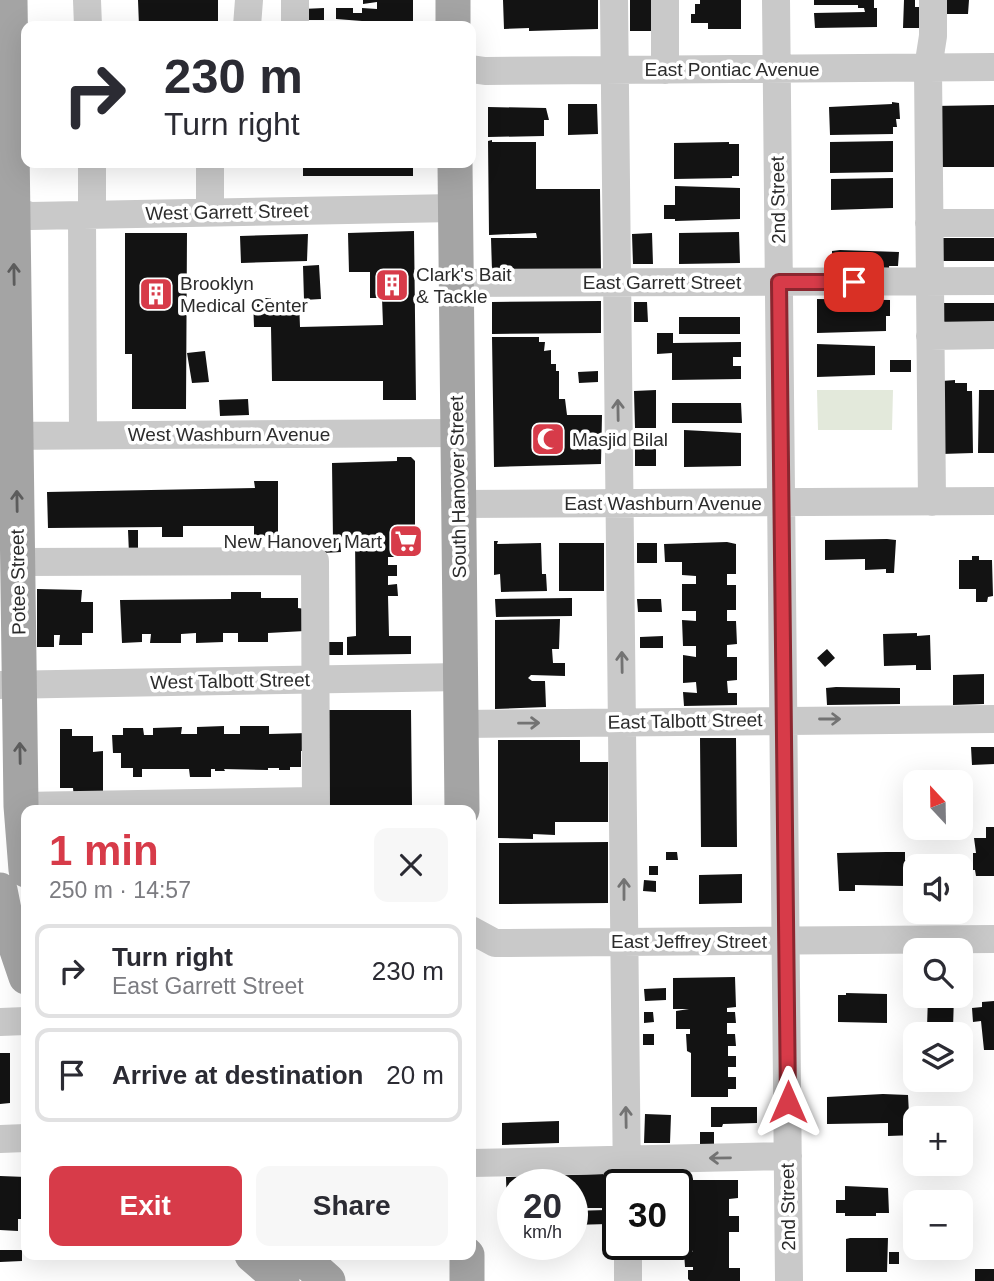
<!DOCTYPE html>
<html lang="en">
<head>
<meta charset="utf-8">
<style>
  body { margin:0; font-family:Helvetica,sans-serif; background:#f7f7f7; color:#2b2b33; height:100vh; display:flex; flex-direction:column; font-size:26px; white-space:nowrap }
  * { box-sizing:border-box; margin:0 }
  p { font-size:23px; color:#7c7c81 }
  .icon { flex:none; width:38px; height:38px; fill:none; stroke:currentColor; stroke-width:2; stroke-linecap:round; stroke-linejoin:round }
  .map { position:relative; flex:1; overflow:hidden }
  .sheet { position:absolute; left:21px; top:805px; width:455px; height:455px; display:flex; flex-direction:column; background:#fff; border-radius:14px; box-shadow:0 7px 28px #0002 }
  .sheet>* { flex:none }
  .guide { position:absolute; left:21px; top:21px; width:455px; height:147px; border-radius:14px; box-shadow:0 7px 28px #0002; background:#fff; color:#2b2b33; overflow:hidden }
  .needle { width:46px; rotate:338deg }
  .buttons { position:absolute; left:903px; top:770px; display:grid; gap:14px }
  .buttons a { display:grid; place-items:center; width:70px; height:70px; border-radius:14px; background:#fff; box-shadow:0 7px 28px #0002; font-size:35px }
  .speed { position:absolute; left:497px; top:1169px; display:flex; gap:14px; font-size:35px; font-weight:700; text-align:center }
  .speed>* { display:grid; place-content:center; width:91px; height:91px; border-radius:50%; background:#fff; box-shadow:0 7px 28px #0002; line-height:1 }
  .speed small { font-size:18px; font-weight:400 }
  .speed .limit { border:4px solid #111; border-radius:10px; background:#fff; color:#111 }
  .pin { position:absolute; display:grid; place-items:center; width:60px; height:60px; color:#fff; margin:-30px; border-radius:14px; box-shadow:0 4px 10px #0006 }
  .me { position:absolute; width:77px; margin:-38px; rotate:0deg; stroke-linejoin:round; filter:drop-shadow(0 0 5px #0008) }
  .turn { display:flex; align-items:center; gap:24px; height:147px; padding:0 28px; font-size:32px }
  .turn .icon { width:91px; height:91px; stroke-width:2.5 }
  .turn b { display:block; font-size:49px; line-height:60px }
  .round { display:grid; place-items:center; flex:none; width:74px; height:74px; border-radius:14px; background:#f7f7f7 }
  .overview { display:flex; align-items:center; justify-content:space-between; height:119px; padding:0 28px }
  h1 { font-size:42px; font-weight:800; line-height:52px; color:#d73b49 }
  .button { display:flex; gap:14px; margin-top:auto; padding:14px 28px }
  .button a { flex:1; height:80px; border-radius:14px; background:#d73b49; color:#fff; font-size:28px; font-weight:800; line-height:80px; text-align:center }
  .button a+a { background:#f7f7f7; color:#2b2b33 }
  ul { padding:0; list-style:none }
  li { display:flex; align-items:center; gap:21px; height:94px; margin:0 14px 10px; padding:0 14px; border:4px solid #e1e1e2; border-radius:14px }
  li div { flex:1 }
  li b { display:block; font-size:26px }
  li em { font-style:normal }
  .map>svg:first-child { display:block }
</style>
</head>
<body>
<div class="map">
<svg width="994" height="1281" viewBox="0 0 994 1281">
  <rect width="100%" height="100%" fill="#fff"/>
  <path fill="#e3e9db" d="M817,390H893L892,430H818Z"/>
  <path fill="#131313" d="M138,0H218V26H139Z
    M363,0H413V26H362V21L336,19V8H353V13H362V8L377,9V2L363,4Z
    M503,0H598V29L529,31V28L504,29Z
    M630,0H659V31H630Z
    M700,0H741V29H708V23H691V14H695V4H700Z
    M814,0H874V8H877V27L815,28L814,13L865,12L864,8H858V5H814Z
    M904,0H915V7H924L925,28H903Z
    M940,0H969L968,14H940Z
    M324,8V20H303V9Z
    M892,102L899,103L900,119H896L897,127H893V134L830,135L829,107L892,104Z
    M568,104H597L598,134L568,135Z
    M994,105V167H936L934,106Z
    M488,107L546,108L549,120H544V136L488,137Z
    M492,140V142H536V189H600L601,270L492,271L491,238H537L536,233L489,235L488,141Z
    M893,141V172L830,173V142Z
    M729,142V144H739V176H732V178L674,179V143Z
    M303,163H413V176H303Z
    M893,178V208L831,210V179Z
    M675,186L740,188V219L675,221V219H664V205H675Z
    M414,231L416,400H383V381H272L271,327H254L253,298H271V302L299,301L300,327L383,325L382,298H370V272H349L348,233Z
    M739,232L740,263L679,264V233Z
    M125,233H187L186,409H132V354H125Z
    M652,233L653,264H633L632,234Z
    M308,234L307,261L241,263L240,236Z
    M937,238H994V261H937Z
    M840,250L899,252L898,266H889V268L832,266V251Z
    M319,265L321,299L304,300L303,266Z
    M817,299L890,300V316H886V331L817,333Z
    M601,301V333L492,334V302Z
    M634,302H647L648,322H634Z
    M937,303H994V327H937Z
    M679,317H740V334H679Z
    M657,333H673V343L741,342V357H733V366H741V379L672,380V353L657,354Z
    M492,337H539V342H545L544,351L551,350V364H556V371H559V399H565L567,415H602L601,464L494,467Z
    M817,344L875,346V375L817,377Z
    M205,351L209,382L192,383L187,353Z
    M890,360H911V372H890Z
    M598,371V382L579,383L578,372Z
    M955,380V383H967V391H972L973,453L941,454L942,381Z
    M656,390V428H635L634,391Z
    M979,390H994V453H978Z
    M248,399L249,415L220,416L219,400Z
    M672,403H741L742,423H672Z
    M684,430L741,433V466L684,467Z
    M635,449H656V466H635Z
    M397,457H411L415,461V527H411V557H388V565H397V576H388V585L397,584L398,596H388L389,636H411V654L347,655V637L356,636L355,539L333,540L332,463L397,461Z
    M254,481H278V537H254V526H183V537H162V527L48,528L47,492L255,488Z
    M128,530H138V553L129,554Z
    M887,539L896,540L894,573H886V569L865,570V559L825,560V540Z
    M322,541H340L341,552L323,553Z
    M494,541H498L497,544L541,543L542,574H546L547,591L501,592L500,574L494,575Z
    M727,542L736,544V574H727V585H736V610H727V621H736L737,644L727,645V657H737V680L727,681L728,693H737V705L684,706L683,692L697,693L696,682L683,683V655L696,657V646H683L682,620L696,621V611H682V584H696V576L682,575V562H665L664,544Z
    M559,543H604V591H559Z
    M637,543H657V563H637Z
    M972,556H979V560H992L993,596L988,597L987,602H976V589H959V560H972Z
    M37,589L82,590L81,602H93V633H82V645H59L60,635H54V647H37Z
    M231,592H261V598H298V608L305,609V631L268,633V642H238V633H223V642L196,643V633L181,634V643H150L151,634H142V642L122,643L120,600L231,599Z
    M572,598V616L496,617L495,599Z
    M637,599H661L662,612H638Z
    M560,619L559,649H552L553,663H565V676L531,675L528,678L532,681H545L546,707L495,709V620Z
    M917,633V636L930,635L931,670H916V665L884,666L883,634Z
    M663,636V648H640V637Z
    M324,642H343V655H324Z
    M827,649L835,658L825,667L817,658Z
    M984,674V704L953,705V675Z
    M836,687L900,688V704L827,705L826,688Z
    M329,710H411L412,805L329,806Z
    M224,726V734H240V726H269V734L309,733V751H301V767H290V770H279V768H268V770L224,769L225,771H215V769H211V777H190L189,769H142V777H133V768H121V753H113L112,735H123V728H143L144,735H153V728L182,727L181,734H197V727Z
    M60,729H72V736H93V752L103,751V796L74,798L73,788H60Z
    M700,738H736L737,847H701Z
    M498,740H580V762H608V822H555V835L533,834V839L498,838Z
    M971,747H994V764L972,765Z
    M934,771H943V782H935Z
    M986,827H994V876H976L975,870H973V853H976L974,838H986Z
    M608,842V903L499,904V843Z
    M666,852H677L678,860H666Z
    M886,852H905V860H910V878H905V886L855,885V891H839L837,853Z
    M649,866H658V875H649Z
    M742,874V903L699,904V875Z
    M644,880L656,881V892L643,891Z
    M735,977L736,1007L727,1008V1012H735L736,1023H727V1034H735L736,1046H728V1056H736V1067H728V1077H736V1089H728V1097H691V1053L687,1051L686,1034H690V1029H676V1011L689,1009H673V978Z
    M666,988V1000L645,1001L644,989Z
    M846,993L887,994V1023L838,1022V995H846Z
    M928,996H954L953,1028H927Z
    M994,1001V1050H984L981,1021L973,1022L972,1008L982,1007V1002Z
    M644,1012H653L654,1022L644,1023Z
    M643,1034H654V1045H643Z
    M0,1053H10V1103L0,1104Z
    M883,1094L908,1095L909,1114H916L915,1135L888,1136V1123L827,1124V1097Z
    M711,1107H757V1123L723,1124L722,1127H711Z
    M645,1114L671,1115L670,1143H644Z
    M559,1121V1143L502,1145V1123Z
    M700,1132H714V1144H700Z
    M603,1174V1208H572V1185H513V1210H507L506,1177Z
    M0,1176L26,1177V1219H18V1231L0,1230Z
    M692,1180H738V1198L729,1199V1216H739V1232H729V1268H740V1281H690L688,1279V1270H693V1267H685L684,1252H693V1232H683L682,1217H693Z
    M845,1186L888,1188L889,1213H876V1216H845V1213H836V1200H845Z
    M607,1210L608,1224L572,1225V1211Z
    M850,1238H888L887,1272H846V1239Z
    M0,1250H22V1261L0,1262Z
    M889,1252H899V1264H889Z
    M975,1269H994V1281H975Z"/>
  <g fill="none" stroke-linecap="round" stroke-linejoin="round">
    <path stroke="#c9c9c9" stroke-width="28" d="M87,0L88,26
      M295,0V26
      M614,0L627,1185
      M665,0V70
      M776,0L789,1281
      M247,26L249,0
      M471,69L485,71L994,67
      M0,210H13L30,216L455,208
      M210,212V163
      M92,214V163
      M82,215L83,435
      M929,223H994
      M456,283L994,281
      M930,336L994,335
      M0,436L458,433
      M932,502L928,68L933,36V0
      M458,504L994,501
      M18,562L315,561L316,810
      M0,685L461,677
      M461,724L994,719
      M21,806L316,801
      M471,930L495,943L994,939
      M0,1022L26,1021
      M0,1139L26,1138
      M471,1163L788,1156
      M628,1244V1281"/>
    <path stroke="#a4a4a4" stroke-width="35" d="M10,0L21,806L26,870
      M453,0V26
      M455,163L462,810
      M0,890L5,915L26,977
      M252,1255L282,1281
      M299,1255L328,1281
      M467,1255V1281"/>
  </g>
  <defs><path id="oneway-shaft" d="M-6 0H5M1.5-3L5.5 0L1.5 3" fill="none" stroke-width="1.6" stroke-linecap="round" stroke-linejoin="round" transform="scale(1.75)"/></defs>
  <g stroke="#5c5c5c">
    <use href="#oneway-shaft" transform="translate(14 274) rotate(-91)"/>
    <use href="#oneway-shaft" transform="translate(17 501) rotate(-91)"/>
    <use href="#oneway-shaft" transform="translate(20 753) rotate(-91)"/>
  </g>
  <g stroke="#737373">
    <use href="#oneway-shaft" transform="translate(618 410) rotate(-91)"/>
    <use href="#oneway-shaft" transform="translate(622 662) rotate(-91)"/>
    <use href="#oneway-shaft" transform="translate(830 719)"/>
    <use href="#oneway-shaft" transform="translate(529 723) rotate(-1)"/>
    <use href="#oneway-shaft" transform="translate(624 889) rotate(-90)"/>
    <use href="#oneway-shaft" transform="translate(626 1117) rotate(-91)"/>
    <use href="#oneway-shaft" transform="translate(720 1158) rotate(179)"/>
  </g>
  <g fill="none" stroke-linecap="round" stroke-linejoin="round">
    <g stroke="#8c262f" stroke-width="18">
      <path id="route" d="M788,1102L779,282H854"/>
    </g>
    <use href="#route" stroke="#d73b49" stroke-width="12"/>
  </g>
  <defs>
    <g id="building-square" transform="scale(1.75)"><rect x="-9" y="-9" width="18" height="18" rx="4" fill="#d73b49" stroke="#fff"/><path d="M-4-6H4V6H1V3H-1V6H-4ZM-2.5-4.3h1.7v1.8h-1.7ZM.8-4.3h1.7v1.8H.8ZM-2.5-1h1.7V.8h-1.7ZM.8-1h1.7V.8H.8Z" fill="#fff"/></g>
    <g id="mosque-square" transform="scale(1.75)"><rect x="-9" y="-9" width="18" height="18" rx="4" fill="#d73b49" stroke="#fff"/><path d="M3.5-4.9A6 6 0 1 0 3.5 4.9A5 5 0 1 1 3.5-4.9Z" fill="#fff"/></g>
    <g id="supermarket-square" transform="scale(1.75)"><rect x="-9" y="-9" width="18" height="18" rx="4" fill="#d73b49" stroke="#fff"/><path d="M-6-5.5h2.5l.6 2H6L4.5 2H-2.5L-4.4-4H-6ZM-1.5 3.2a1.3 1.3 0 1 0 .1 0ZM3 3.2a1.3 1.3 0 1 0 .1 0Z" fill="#fff"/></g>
  </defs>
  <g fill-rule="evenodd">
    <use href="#building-square" x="392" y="285"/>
    <use href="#building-square" x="156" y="294"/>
    <use href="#mosque-square" x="548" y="439"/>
    <use href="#supermarket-square" x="406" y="541"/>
  </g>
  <g text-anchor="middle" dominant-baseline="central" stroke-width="7" stroke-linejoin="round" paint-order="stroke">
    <g font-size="19" fill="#2c2c2c" stroke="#fff">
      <text x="732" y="69">East Pontiac Avenue</text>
      <text transform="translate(778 200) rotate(-91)">2nd Street</text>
      <text transform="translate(227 212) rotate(-1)">West Garrett Street</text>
      <text x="662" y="282">East Garrett Street</text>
      <text x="229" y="434">West Washburn Avenue</text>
      <text transform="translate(458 487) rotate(-91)">South Hanover Street</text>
      <text x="663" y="503">East Washburn Avenue</text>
      <text transform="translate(18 582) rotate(-91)">Potee Street</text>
      <text transform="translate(230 681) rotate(-1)">West Talbott Street</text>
      <text transform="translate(685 721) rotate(-1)">East Talbott Street</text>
      <text x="689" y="941">East Jeffrey Street</text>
      <text transform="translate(788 1207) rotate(-91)">2nd Street</text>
    </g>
    <g font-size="19" fill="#2c2c2c" stroke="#fff" text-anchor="start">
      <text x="416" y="274">Clark's Bait<tspan x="416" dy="22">&amp; Tackle</tspan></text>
      <text x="180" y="283">Brooklyn<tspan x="180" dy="22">Medical Center</tspan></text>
      <text x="572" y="439">Masjid Bilal</text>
      <text x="382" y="541" text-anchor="end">New Hanover Mart</text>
    </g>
  </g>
</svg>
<div class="buttons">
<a><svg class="needle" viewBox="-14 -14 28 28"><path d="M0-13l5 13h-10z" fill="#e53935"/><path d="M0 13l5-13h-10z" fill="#7c7c81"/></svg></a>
<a><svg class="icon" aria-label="sound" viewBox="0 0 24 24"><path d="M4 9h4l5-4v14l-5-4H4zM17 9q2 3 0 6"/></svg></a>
<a><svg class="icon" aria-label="search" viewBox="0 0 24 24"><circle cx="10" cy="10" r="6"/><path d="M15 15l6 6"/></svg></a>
<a><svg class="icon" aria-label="layers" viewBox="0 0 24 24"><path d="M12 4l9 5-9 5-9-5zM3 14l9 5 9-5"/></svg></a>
<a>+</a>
<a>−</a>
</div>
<div class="speed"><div>20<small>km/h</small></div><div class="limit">30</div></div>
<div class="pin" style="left:854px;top:282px;background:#d93025"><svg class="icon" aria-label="arrive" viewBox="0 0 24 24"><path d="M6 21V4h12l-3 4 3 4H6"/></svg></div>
<svg class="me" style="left:788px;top:1102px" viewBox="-20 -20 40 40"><path d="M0-17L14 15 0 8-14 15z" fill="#d73b49" stroke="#fff" stroke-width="4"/></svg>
<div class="guide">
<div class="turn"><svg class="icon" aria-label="right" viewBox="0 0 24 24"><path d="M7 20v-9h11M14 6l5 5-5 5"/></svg><div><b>230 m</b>Turn right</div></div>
</div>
<section class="sheet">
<div class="overview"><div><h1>1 min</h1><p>250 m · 14:57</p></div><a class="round"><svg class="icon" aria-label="close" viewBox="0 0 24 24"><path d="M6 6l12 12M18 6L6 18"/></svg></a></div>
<ul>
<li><svg class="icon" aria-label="right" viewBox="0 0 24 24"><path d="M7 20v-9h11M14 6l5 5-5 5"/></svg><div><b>Turn right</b><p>East Garrett Street</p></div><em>230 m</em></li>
<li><svg class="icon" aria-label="arrive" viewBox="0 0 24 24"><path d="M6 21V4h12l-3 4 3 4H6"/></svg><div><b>Arrive at destination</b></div><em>20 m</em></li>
</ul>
<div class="button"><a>Exit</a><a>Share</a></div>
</section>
</div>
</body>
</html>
